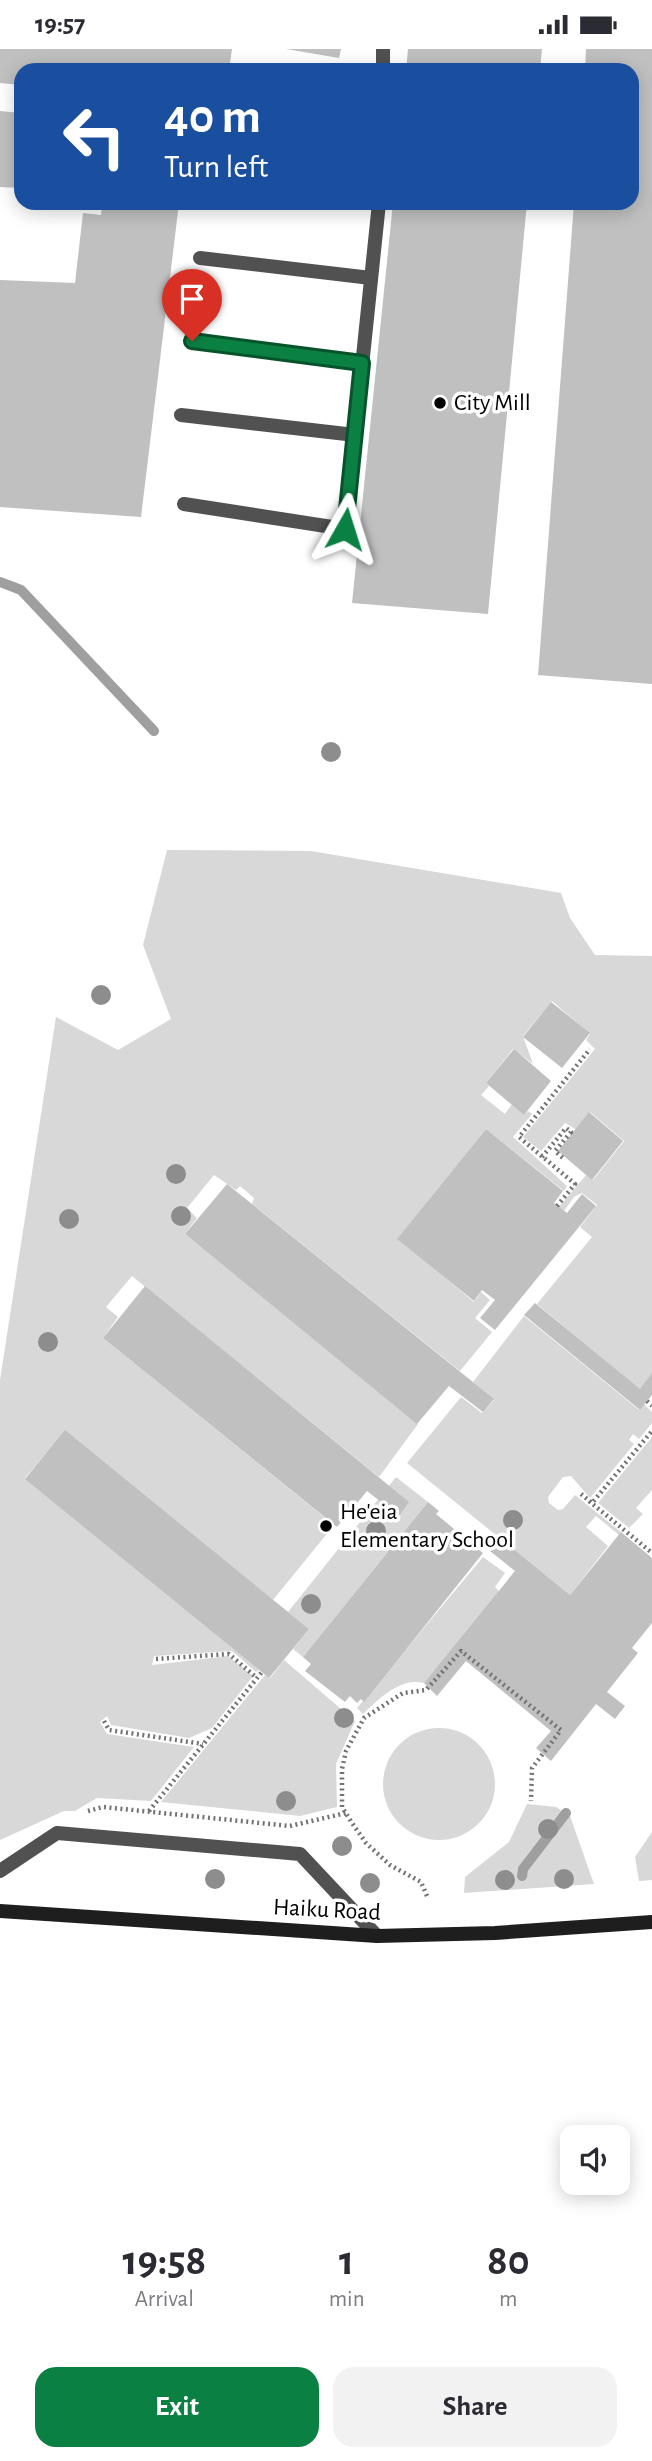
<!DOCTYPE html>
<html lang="en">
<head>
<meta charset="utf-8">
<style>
  body { margin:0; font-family:"Alegreya Sans",sans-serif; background:#f2f2f3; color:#2b2b33; height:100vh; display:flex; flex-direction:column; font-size:26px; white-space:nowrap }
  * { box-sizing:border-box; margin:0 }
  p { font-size:23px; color:#7c7c81 }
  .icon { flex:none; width:38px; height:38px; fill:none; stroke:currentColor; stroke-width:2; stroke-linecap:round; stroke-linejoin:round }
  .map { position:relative; height:2167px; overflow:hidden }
  .details { display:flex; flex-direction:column; background:#fff; flex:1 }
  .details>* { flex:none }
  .top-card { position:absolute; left:14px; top:14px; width:625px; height:147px; border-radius:21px; box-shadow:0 4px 18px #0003; background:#1a4fa0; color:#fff; overflow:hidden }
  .buttons { position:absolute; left:560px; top:2076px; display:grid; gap:14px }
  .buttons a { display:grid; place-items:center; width:70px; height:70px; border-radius:14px; background:#fff; box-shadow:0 4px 18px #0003; font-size:35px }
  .pin { position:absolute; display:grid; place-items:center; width:60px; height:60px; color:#fff; margin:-72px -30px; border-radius:50% 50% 50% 0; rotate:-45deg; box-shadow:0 0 7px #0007 }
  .pin .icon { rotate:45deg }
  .me { position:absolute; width:77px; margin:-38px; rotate:6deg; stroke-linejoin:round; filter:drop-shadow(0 0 5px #0008) }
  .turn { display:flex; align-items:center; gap:24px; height:147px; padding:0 35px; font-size:32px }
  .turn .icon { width:91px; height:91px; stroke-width:2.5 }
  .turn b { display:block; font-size:49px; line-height:60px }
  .eta { display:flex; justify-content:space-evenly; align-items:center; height:119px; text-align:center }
  .eta b { font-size:42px; font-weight:700; line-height:49px }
  .primary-button { display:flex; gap:14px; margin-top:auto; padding:14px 35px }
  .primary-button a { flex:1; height:80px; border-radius:21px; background:#0b8043; color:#fff; font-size:28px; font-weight:700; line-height:80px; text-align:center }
  .primary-button a+a { background:#f2f2f3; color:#2b2b33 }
  .status { display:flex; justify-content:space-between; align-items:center; height:49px; padding:0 35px; background:#fff; direction:ltr }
  .status svg { height:19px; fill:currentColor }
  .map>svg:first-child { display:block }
</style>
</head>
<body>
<div class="status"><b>19:57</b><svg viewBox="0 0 49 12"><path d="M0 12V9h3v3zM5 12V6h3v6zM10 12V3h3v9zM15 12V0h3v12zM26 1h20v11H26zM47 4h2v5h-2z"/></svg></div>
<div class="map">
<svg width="652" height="2167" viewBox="0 0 652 2167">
  <rect width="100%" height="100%" fill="#fff"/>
  <path fill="#d8d8d8" d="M167,801L311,802L561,844L570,869L595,906L652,907V1326L640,1341L537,1255L592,1188L580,1178L597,1156L582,1144L574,1148L564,1162L559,1158L586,1126L593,1131L624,1092L590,1063L577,1081L565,1074L541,1102L523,1088L595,1000L586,991L590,985L552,952L523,987L533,1015L513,1000L486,1034L489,1037L481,1046L505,1065L512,1055L524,1066L528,1062L532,1065L513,1088L567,1137L564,1142L486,1080L398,1189L474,1253L481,1243L490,1251L475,1269L492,1283L460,1322L252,1155L254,1149L240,1137L236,1141L214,1126L187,1159L197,1169L185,1185L418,1375L379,1428L132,1227L106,1258L118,1268L103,1289L334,1476L273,1551L65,1382L25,1429L259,1621L256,1623L232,1602L154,1607L152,1616L228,1607L253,1627L212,1679L189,1689L111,1676L107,1667L100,1673L107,1685L194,1698L151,1752L97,1749L75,1762H64L0,1791V1331L56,968L118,1001L171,970L143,896Z
    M524,1267L639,1361L644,1355L652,1363V1374L639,1390L633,1385L629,1391L634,1395L590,1449L571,1427L563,1428L548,1448L549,1454L558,1461L563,1460L575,1446L621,1483L619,1486L596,1467L586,1478L608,1497L570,1546L407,1414L461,1348L482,1364L494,1351L473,1333Z
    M652,1388V1441L636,1459L643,1465L629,1479L598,1454Z
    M396,1428L428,1453L303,1608L293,1600L309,1580L288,1563Z
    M483,1508L505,1524L495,1538L500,1543L424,1634C400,1628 379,1650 363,1665L357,1659Z
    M284,1611L355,1672L336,1715L337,1758L300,1767L161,1753L265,1626L270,1629Z
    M383 1735a56 56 0 1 1 112 0a56 56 0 1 1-112 0Z
    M527,1755L556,1758L570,1767L594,1835L464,1844L465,1828L509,1793Z
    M652,1783V1831L639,1832L635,1808Z"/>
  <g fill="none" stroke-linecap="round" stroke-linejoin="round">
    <path stroke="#9f9f9f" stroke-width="10" d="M0,533L21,541L154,682
      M522,1827L523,1820L566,1764"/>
  </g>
  <path fill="#c0c0c0" d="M0,0H232L229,21H21V36L0,34Z
    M286,0H341L339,9Z
    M408,0H542L540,21H406Z
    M586,0H652V635L538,626L574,154H632V21H585Z
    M0,62L21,64V139L0,138Z
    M102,154H179L141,468L0,458V231L75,234L83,164L101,166Z
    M393,154H527L488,565L352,554Z
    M551,953L590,984L562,1019L523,988Z
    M514,1000L551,1032L524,1066L486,1034Z
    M589,1063L623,1092L592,1131L558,1102Z
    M486,1080L563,1142L554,1154L567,1164L582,1145L596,1157L495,1281L480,1269L495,1251L482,1241L474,1252L397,1190Z
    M227,1135L494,1350L483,1363L449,1337L417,1375L185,1185Z
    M145,1237L409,1453L399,1467L367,1442L337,1478L103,1289Z
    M535,1254L640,1340L652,1324V1346L640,1361L524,1266Z
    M65,1381L309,1580L269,1629L25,1430Z
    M428,1453L439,1462L436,1465L483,1504L364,1653L361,1650L357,1654L350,1647L345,1653L305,1622L311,1615L303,1608Z
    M621,1483L652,1509V1574L632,1599L638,1604L607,1643L625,1657L615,1670L596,1655L551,1712L536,1699L551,1682L466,1612L437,1647L424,1634L515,1522L490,1502L500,1489L570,1546Z"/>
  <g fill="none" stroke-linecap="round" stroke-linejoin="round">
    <path stroke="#737373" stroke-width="4.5" stroke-dasharray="2 3.5" stroke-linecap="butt" d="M542,1108L566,1079L571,1083L555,1102L564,1110
      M557,1157L575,1135L519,1088L590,1000
      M647,1352L652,1357
      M581,1445L592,1454L652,1382
      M589,1452L652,1504
      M156,1610L229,1605L257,1629
      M104,1672L109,1681L203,1695
      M88,1762L103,1758L290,1777L346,1764
      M149,1762L262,1623
      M427,1847L421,1833L390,1816L366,1794L352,1774L342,1758V1720L346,1702L364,1669L403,1644L426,1641L461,1602L561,1681L532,1719L531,1752"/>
    <path stroke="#515151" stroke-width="14" d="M383,0V21
      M200,209L371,229
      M192,292L362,315
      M181,366L355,386
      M184,455L345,480L379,154
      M0,1822L57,1784L300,1805L377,1887"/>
    <path stroke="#1e1e1e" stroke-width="14" d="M0,1862L377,1887L495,1884L652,1873"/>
  </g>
  <g fill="#8d8d8d">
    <circle cx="331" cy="703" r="10"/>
    <circle cx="101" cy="946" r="10"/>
    <circle cx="176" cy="1125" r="10"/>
    <circle cx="181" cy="1167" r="10"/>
    <circle cx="69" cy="1170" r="10"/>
    <circle cx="48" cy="1293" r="10"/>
    <circle cx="513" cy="1471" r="10"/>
    <circle cx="376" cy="1482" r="10"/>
    <circle cx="311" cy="1555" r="10"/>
    <circle cx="344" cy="1669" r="10"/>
    <circle cx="286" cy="1752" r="10"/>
    <circle cx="548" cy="1780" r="10"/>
    <circle cx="342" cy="1797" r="10"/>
    <circle cx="215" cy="1830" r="10"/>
    <circle cx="564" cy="1830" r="10"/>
    <circle cx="505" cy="1831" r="10"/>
    <circle cx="370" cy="1834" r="10"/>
  </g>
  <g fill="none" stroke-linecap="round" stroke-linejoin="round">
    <g stroke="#07532c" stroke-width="18">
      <path id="route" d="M192,292L362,314L345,480"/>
    </g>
    <use href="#route" stroke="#0b8043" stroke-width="12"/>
  </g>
  <g fill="#000" stroke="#fff" stroke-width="2.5">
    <circle cx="440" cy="354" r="7"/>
    <circle cx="326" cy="1477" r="7"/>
  </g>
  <g text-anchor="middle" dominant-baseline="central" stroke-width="7" stroke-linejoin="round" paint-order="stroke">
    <g font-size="24" fill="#000" stroke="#fff" text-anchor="start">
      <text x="454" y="354">City Mill</text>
      <text x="340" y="1463">He'eia<tspan x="340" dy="28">Elementary School</tspan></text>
    </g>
    <g font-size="24" fill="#000" stroke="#fff">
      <text transform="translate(327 1861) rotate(3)">Haiku Road</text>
    </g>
  </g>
</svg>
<div class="buttons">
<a><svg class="icon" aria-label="sound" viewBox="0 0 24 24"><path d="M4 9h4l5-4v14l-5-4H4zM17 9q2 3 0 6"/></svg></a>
</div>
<div class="pin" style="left:192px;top:292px;background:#d93025"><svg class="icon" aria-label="arrive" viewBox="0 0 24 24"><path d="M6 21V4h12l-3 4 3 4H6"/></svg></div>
<svg class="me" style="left:345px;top:480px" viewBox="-20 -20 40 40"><path d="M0-17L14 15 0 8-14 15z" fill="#0b8043" stroke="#fff" stroke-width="4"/></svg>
<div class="top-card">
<div class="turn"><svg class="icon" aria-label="left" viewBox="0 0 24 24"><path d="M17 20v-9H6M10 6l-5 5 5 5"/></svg><div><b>40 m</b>Turn left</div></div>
</div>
</div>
<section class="details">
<div class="eta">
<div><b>19:58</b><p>Arrival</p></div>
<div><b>1</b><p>min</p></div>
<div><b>80</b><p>m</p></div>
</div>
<div class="primary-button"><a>Exit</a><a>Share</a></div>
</section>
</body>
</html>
